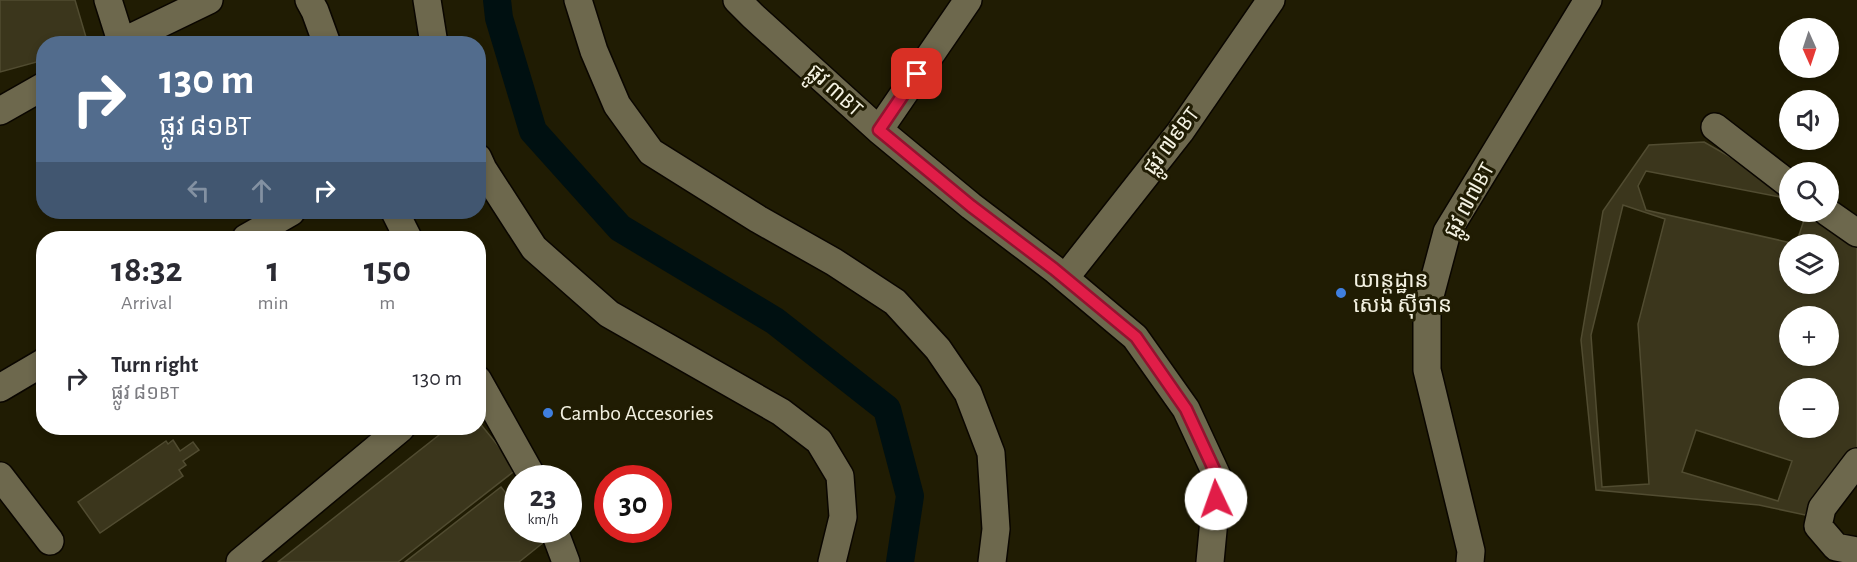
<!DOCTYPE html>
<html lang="en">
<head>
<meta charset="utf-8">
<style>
  body { margin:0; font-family:"Alegreya Sans","Noto Sans Khmer",sans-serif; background:#f2f2f3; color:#2b2b33; height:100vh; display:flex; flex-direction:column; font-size:22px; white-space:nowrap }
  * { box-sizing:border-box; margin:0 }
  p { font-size:20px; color:#7c7c81 }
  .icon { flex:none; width:33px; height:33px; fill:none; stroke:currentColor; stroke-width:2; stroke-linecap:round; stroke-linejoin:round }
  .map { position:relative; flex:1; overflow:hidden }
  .sheet { position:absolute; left:36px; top:231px; width:450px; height:204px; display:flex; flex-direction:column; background:#fff; border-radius:24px; box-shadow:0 3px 9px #0003 }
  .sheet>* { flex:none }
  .guide { position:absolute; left:36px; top:36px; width:450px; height:183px; border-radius:24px; box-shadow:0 3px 9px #0003; background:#526c8d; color:#fff; overflow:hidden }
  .needle { width:39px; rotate:177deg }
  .controls { position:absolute; left:1779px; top:18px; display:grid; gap:12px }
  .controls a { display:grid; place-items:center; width:60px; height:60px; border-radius:50%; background:#fff; box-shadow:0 3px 9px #0003; font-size:30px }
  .speed { position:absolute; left:504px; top:465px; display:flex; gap:12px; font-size:30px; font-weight:700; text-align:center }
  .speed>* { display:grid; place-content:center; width:78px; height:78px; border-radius:50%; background:#fff; box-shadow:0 3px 9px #0003; line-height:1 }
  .speed small { font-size:15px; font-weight:400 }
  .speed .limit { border:9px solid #d22; background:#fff; color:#111 }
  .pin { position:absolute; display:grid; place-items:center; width:51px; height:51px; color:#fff; margin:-26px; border-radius:12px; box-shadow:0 3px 9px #0006 }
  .me { position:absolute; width:66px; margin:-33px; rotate:357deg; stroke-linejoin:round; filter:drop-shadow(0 0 4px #0008) }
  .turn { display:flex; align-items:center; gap:21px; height:126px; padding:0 24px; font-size:27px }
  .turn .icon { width:78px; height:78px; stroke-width:2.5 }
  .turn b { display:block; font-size:42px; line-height:51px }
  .lanes { display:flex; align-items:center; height:57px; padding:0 24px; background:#0003; justify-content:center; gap:30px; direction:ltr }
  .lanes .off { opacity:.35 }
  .eta { display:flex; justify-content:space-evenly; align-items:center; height:102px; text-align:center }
  .eta b { font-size:36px; font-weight:700; line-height:42px }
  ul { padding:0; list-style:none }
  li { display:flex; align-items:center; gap:18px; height:90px; padding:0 24px }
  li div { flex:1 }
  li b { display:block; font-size:22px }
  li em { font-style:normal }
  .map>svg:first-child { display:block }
</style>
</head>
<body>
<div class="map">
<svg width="1857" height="562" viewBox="0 0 1857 562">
  <rect width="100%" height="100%" fill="#201c03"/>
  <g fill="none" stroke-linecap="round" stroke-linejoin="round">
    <path stroke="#001011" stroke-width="28" d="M497,0L499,18L533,131L620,228L775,321L887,409L910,496L900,562"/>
  </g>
  <path fill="#3b361c" stroke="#514c31" stroke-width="1.5" fill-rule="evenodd" d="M0,0H75L88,44H44V60L0,72Z
    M1704,142L1790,191V212H1820L1857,238V447L1805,515L1759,505L1596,490L1581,340L1603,211L1649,145ZM1790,244H1828V284H1790ZM1790,316H1828V356H1790ZM1790,388H1828V428H1790Z
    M1646,171L1790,199V212H1801L1805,217L1796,244L1646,210L1638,186Z
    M1623,205L1665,219L1638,324L1649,484L1602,487L1591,335Z
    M478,421L517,469L398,562H278L448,428H478Z
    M1696,430L1792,461L1778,501L1682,472Z
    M173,440L180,451L193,442L199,450L183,461L186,465L179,470L183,476L100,533L78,502L166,441L168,444Z
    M501,487L518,508V530H534L544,542L519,562H405Z"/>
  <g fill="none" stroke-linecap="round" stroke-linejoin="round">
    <g stroke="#0a0600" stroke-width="30">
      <path id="minor" d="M108,0L121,41
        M309,0L315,11L327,44
        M427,0L434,44
        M578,0L594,51L617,105L651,152L758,219L834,262L895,302L938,349L968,393L991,453L996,529L992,562
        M737,0L753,16L879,130L971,206L1054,269L1135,337L1186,409L1218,478L1210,562
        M118,44L209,0
        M0,111L44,86
        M1715,127L1790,185
        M879,130L968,0
        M478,158L483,169L534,248L609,314L781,412L819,441L840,476L843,517L832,562
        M395,212L408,238
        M1827,212L1857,233
        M246,238L291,212
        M1065,278L1180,132L1271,0
        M478,380L533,478
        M0,388L44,362
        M1857,462L1822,508L1818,526L1836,547L1857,551
        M0,476L50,541
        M554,530L566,562
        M240,562L401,428
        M1470,562L1471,551L1427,370V307L1447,232L1588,0"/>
    </g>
    <use href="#minor" stroke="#6d684d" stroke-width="27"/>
  </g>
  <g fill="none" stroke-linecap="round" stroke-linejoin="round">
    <g stroke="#92132f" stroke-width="15">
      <path id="route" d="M917,74L879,130L971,206L1054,269L1136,337L1186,409L1218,478L1216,499"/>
    </g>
    <use href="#route" stroke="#e11d48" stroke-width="10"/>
  </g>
  <g fill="#3f7fe0" stroke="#201c03" stroke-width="2">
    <circle cx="1341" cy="293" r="6"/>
    <circle cx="548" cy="413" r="6"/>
  </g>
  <g text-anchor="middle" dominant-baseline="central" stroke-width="6" stroke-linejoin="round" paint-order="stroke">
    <g font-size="22" fill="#f3f1e1" stroke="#201c03">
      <text transform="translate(835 90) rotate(42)">ផ្លូវ ៣BT</text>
      <text transform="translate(1171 141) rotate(-53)">ផ្លូវ ៧៩BT</text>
      <text transform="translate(1469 200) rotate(-61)">ផ្លូវ ៧៧BT</text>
    </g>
    <g font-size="22" fill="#f3f1e1" stroke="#201c03" text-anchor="start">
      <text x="1353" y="280">យាន្ដដ្ឋាន<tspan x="1353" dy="25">សេង ស៊ីថាន</tspan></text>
      <text x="560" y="413">Cambo Accesories</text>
    </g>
  </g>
</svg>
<div class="controls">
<a><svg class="needle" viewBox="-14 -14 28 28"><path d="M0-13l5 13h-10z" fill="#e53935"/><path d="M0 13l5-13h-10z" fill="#7c7c81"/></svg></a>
<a><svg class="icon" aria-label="sound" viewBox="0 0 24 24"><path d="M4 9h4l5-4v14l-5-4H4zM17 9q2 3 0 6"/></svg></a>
<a><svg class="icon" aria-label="search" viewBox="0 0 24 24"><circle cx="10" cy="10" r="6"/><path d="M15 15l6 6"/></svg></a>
<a><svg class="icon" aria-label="layers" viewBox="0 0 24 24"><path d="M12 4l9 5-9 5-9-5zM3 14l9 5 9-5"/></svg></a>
<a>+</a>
<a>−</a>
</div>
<div class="speed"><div>23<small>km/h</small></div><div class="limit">30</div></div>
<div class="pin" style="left:917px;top:74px;background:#d93025"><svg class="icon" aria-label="arrive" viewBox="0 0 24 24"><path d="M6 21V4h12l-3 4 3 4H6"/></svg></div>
<svg class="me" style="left:1216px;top:499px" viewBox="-20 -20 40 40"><circle r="19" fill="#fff"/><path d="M0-13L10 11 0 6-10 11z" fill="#e11d48"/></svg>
<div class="guide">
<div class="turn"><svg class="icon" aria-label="right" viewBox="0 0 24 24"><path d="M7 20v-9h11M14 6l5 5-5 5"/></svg><div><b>130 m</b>ផ្លូវ ៨១BT</div></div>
<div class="lanes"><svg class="icon off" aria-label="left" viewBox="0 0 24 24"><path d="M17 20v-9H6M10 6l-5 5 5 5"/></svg><svg class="icon off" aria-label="ahead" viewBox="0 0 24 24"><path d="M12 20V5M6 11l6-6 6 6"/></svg><svg class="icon" aria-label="right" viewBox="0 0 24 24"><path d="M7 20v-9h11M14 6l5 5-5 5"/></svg></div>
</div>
<section class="sheet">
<div class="eta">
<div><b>18:32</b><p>Arrival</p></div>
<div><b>1</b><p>min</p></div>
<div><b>150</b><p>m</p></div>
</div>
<ul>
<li><svg class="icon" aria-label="right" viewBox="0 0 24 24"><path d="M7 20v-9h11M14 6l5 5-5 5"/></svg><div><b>Turn right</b><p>ផ្លូវ ៨១BT</p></div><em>130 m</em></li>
</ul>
</section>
</div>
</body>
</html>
